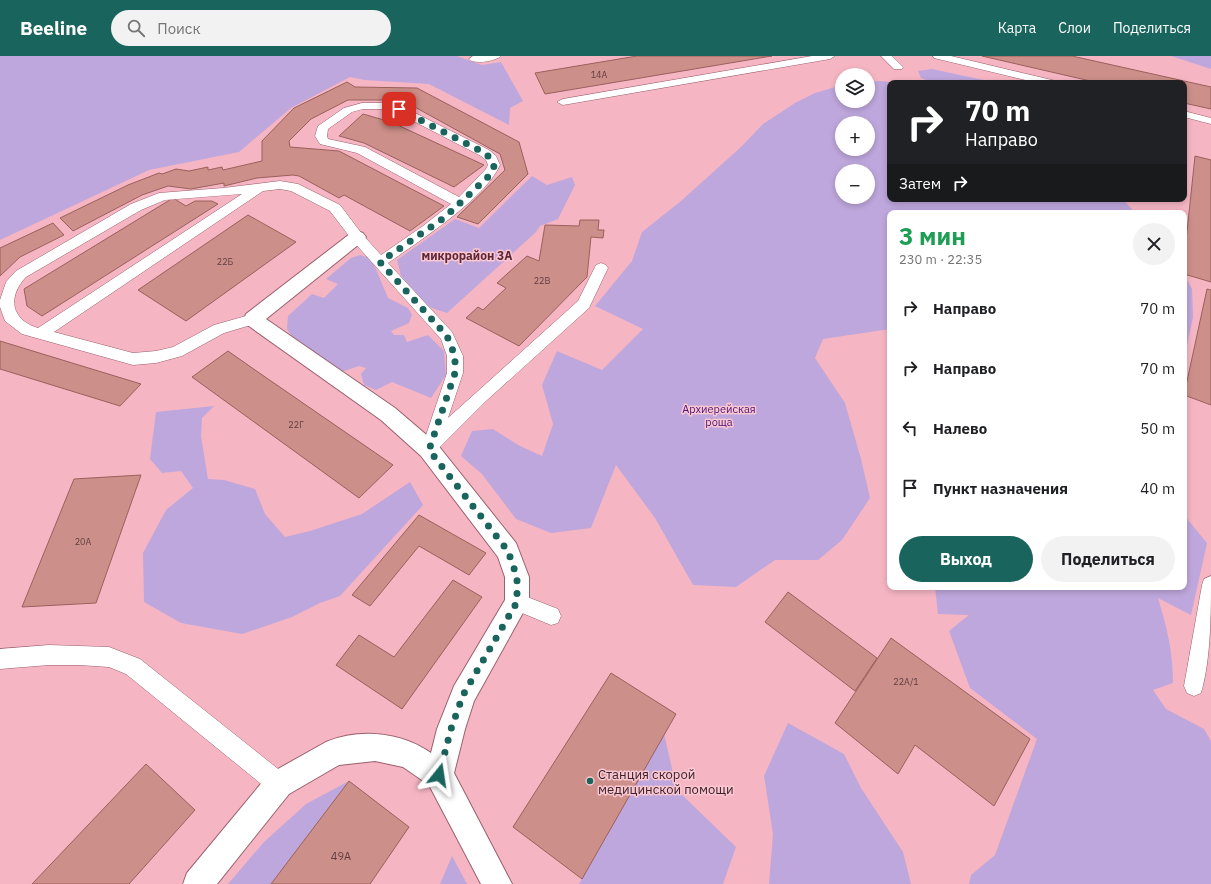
<!DOCTYPE html>
<html lang="ru">
<head>
<meta charset="utf-8">
<style>
  body { margin:0; font-family:"IBM Plex Sans",sans-serif; background:#f2f2f2; color:#202124; height:100vh; display:flex; flex-direction:column; font-size:15px; white-space:nowrap }
  * { box-sizing:border-box; margin:0 }
  p { font-size:13px; color:#757577 }
  .icon { flex:none; width:22px; height:22px; fill:none; stroke:currentColor; stroke-width:2; stroke-linecap:round; stroke-linejoin:round }
  .map { position:relative; flex:1; overflow:hidden }
  .drawer { position:absolute; left:887px; top:154px; width:300px; height:380px; display:flex; flex-direction:column; background:#fff; border-radius:8px; box-shadow:0 2px 6px #0003 }
  .drawer>* { flex:none }
  .banner { position:absolute; left:887px; top:24px; width:300px; height:122px; border-radius:8px; box-shadow:0 2px 6px #0003; background:#202124; color:#fff; overflow:hidden }
  .tools { position:absolute; left:835px; top:12px; display:grid; gap:8px }
  .tools a { display:grid; place-items:center; width:40px; height:40px; border-radius:50%; background:#fff; box-shadow:0 2px 6px #0003; font-size:20px }
  .pin { position:absolute; display:grid; place-items:center; width:34px; height:34px; color:#fff; margin:-17px; border-radius:8px; box-shadow:0 2px 6px #0006 }
  .me { position:absolute; width:44px; margin:-22px; rotate:15deg; stroke-linejoin:round; filter:drop-shadow(0 0 3px #0008) }
  .turn { display:flex; align-items:center; gap:14px; height:84px; padding:0 12px; font-size:18px }
  .turn .icon { width:52px; height:52px; stroke-width:2.5 }
  .turn b { display:block; font-size:28px; line-height:34px }
  .then { display:flex; align-items:center; height:38px; padding:0 12px; background:#0003; gap:8px; font-size:15px }
  .round { display:grid; place-items:center; flex:none; width:42px; height:42px; border-radius:21px; background:#f2f2f2 }
  .summary { display:flex; align-items:center; justify-content:space-between; height:68px; padding:0 12px }
  h1 { font-size:24px; font-weight:700; line-height:30px; color:#1e9e55 }
  .button { display:flex; gap:8px; margin-top:auto; padding:8px 12px }
  .button a { flex:1; height:46px; border-radius:24px; background:#19645c; color:#fff; font-size:16px; font-weight:700; line-height:46px; text-align:center }
  .button a+a { background:#f2f2f2; color:#202124 }
  ul { padding:0; list-style:none }
  li { display:flex; align-items:center; gap:12px; height:60px; padding:0 12px }
  li div { flex:1 }
  li b { display:block; font-size:15px }
  li em { font-style:normal }
  header { display:flex; align-items:center; gap:24px; box-sizing:border-box; height:56px; padding:0 20px; background:#19645c; color:#fff }
  header strong { font-size:19px }
  nav { display:flex; gap:22px; margin-inline-start:auto; font-size:14px }
  .search { width:280px; height:36px; background:#f2f2f2; display:flex; align-items:center; gap:10px; box-sizing:border-box; padding:0 14px; border-radius:22px; color:#757577; font-size:15px }
  .map>svg:first-child { display:block }
</style>
</head>
<body>
<header>
<strong>Beeline</strong>
<div class="search"><svg class="icon" aria-label="search" viewBox="0 0 24 24"><circle cx="10" cy="10" r="6"/><path d="M15 15l6 6"/></svg>Поиск</div>
<nav><a>Карта</a><a>Слои</a><a>Поделиться</a></nav>
</header>
<div class="map">
<svg width="1211" height="828" viewBox="0 0 1211 828">
  <rect width="100%" height="100%" fill="#f6b5c3"/>
  <path fill="#bea7dc" fill-rule="evenodd" d="M0,0H457L482,9L501,6L523,45L510,52L509,69L429,28L365,24L350,21L291,52L239,96L149,114L0,184Z
    M1171,0H1211V13Z
    M932,13L988,25L986,27H933L921,22L918,15Z
    M880,25L900,27H890V143H1123L1135,157H890V273L823,283L815,302L845,347L861,403L870,442L842,484L818,504H775L736,531L693,529L655,462L616,409L591,472L551,477L516,463L482,418L461,400L472,375L493,373L518,389L542,400L553,368L542,329L557,295L602,314L643,273L595,250L632,205L642,176L681,145L741,91L763,68L795,47L815,37L842,29V45H868V26ZM842,67H868V93H842ZM842,115H868V141H842Z
    M532,120L547,129L572,121L575,129L558,163L540,170L536,176L447,257L429,251L401,220L397,204L455,163L479,172Z
    M360,199L370,202L376,213L388,242L408,252L412,259L409,267L391,275L394,279H404L407,286L428,279L444,295L446,319L431,342L392,326L376,334L364,329L361,318L366,312L359,310L341,316L293,282L287,273L288,260L312,238L324,242L338,228L326,223L351,202Z
    M1184,218L1192,233L1193,261L1184,304Z
    M214,350L202,362L201,380L208,423L224,424L255,433L265,458L285,481L310,475L362,458L410,426L423,449L340,540L320,547L292,561L242,578L181,567L144,546L143,497L166,454L193,432L181,415L162,417L150,403L156,356Z
    M1184,459L1207,487L1191,559L1158,542C1167,572 1173,595 1173,627L1153,634L1166,653L1204,673L1211,685V828H969L971,819L995,799L1037,683L970,632L949,575L969,559L938,558L935,531H1184Z
    M788,667L844,698L861,732L903,796L911,828H769L773,778L764,720Z
    M664,678L677,734L736,791L723,828H579Z
    M349,725L271,828H228L264,786L306,748Z
    M452,800L467,828H440Z"/>
  <path fill="#cd8f89" stroke="#9a605b" d="M637,0H772L545,38L535,17Z
    M982,0H1072L1211,31V53L1184,47V27H1099Z
    M347,26L355,31L417,32L519,86L528,118L478,168L457,161L505,114L500,98L402,44H348L311,63L289,85L290,91L339,95L444,150L410,175L344,139L339,142L299,120L293,119L257,122L224,130V127L191,133L168,130L142,139L73,175L60,162L128,129L159,117L162,118L176,113L189,115L208,111V114L222,111L223,114L262,105V85L294,52Z
    M363,58L391,66L484,109L454,131L364,87L339,80Z
    M1195,100L1211,104V226L1184,218V204Z
    M173,142L186,150L195,145H212L218,148L42,260L27,250L24,233Z
    M248,159L296,186L186,265L138,234Z
    M580,164H599L598,174H604L603,182L591,181L587,221L519,290L466,262L478,251L483,254L506,232L497,227L527,200L539,205L545,169L579,170Z
    M53,167L64,179L20,201L0,220V192Z
    M1207,233L1211,234V349L1184,339Z
    M0,285L141,328L120,350L0,313Z
    M228,295L255,314L393,409L359,442L192,321Z
    M141,419L96,547L22,551L74,423Z
    M419,459L486,497L469,519L419,490L370,550L352,539Z
    M453,524L482,541L402,653L336,609L359,579L394,601Z
    M788,536L877,602L855,635L765,566Z
    M891,582L1030,683L994,750L915,689L898,718L835,667Z
    M611,617L676,658L582,823L513,771Z
    M146,708L195,754L129,828H32Z
    M349,725L409,771L370,828H271Z"/>
  <g fill="none" stroke-linecap="round" stroke-linejoin="round">
    <g stroke="#99606d" stroke-width="1">
      <path id="service" d="M473,0H501C496,5 474,9 469,3Z
        M812,0H835L830,3L563,49L557,46L563,43Z
        M881,0H892L903,11L902,13H894Z
        M933,0H951L1056,25L1057,27H1038L934,2Z
        M362,47H384L403,51L489,94L496,100L500,109C485,143 419,185 388,207L452,276L463,300V317L448,362L578,245L596,209L601,207L606,209L608,212L589,252L486,345L438,393L435,399L429,401L423,399L421,394L447,317V300L441,283L352,184L330,155L291,135L280,133L263,135L54,276L133,297L156,295L173,291L214,269L253,258L258,259L260,263L258,267L224,277L182,300L156,307L133,309L22,278L5,265L0,251V244L6,226L16,215L131,148L159,137L223,132L280,125L298,128L340,149L362,178L381,199L423,170L451,148L357,97L320,88L315,80L318,70L344,52ZM363,53H384L396,56L481,100L486,104L488,109L486,113L459,141L365,91L328,83L327,80L328,73L352,56ZM242,138L38,272C11,264 7,241 26,221L141,154L165,144Z
        M1184,55L1211,62V68L1184,61Z
        M1211,520C1211,556 1211,604 1201,637L1194,640L1187,637L1184,630L1202,529L1204,523Z
        M517,537L558,553L561,560L558,567L551,569L510,552L507,546L510,540Z
        M49,589L109,591L140,603L287,720L290,728L287,736L279,739L271,736L126,618L109,611L79,609H49L0,613V593Z"/>
    </g>
    <g stroke="#99606d" stroke-width="2">
      <path id="minor" d="M357,175L363,177L366,181L363,185L266,263L395,352L437,388L516,487L529,521V546L474,645L465,673L454,717L512,828H481L429,729L403,711L375,705L339,709L289,738L217,828H183L187,817L269,718L326,686C360,672 401,676 431,697L437,673L454,630L505,544V521L498,501L421,400L381,364L246,268L244,263L246,258L351,177Z"/>
    </g>
    <use href="#service" fill="#fff" fill-rule="evenodd"/>
    <use href="#minor" fill="#fff" fill-rule="evenodd"/>
  </g>
  <g fill="none" stroke-linecap="round" stroke-linejoin="round">
    <path stroke="#19645c" stroke-width="7" stroke-dasharray="0 12.6" d="M399,53L485,97L492,104L494,110L491,118L444,162L380,206L447,280L455,300V317L429,394L508,495L517,521V546L463,639L451,673L439,719"/>
  </g>
  <circle fill="#19645c" stroke="#fbc7d2" stroke-width="1.5" cx="590" cy="725" r="4"/>
  <g text-anchor="middle" dominant-baseline="central" stroke-width="3" stroke-linejoin="round" paint-order="stroke">
    <g font-size="9" fill="#603d40">
      <text x="599" y="18">14А</text>
      <text x="225" y="205">22Б</text>
      <text x="542" y="224">22В</text>
      <text x="296" y="368">22Г</text>
      <text x="83" y="485">20А</text>
      <text x="906" y="625">22А/1</text>
    </g>
    <g font-size="11" fill="#491374" stroke="#fbc7d2">
      <text x="719" y="353">Архиерейская<tspan x="719" dy="13">роща</tspan></text>
    </g>
    <g font-size="11" fill="#603d40">
      <text x="341" y="800">49А</text>
    </g>
    <g font-size="12" font-weight="bold" fill="#5c2836" stroke="#fbc7d2">
      <text x="467" y="199">микрорайон 3А</text>
    </g>
    <g font-size="13" fill="#3b2228" stroke="#fbc7d2" text-anchor="start">
      <text x="598" y="718">Станция скорой<tspan x="598" dy="15">медицинской помощи</tspan></text>
    </g>
  </g>
</svg>
<div class="tools">
<a><svg class="icon" aria-label="layers" viewBox="0 0 24 24"><path d="M12 4l9 5-9 5-9-5zM3 14l9 5 9-5"/></svg></a>
<a>+</a>
<a>−</a>
</div>
<div class="pin" style="left:399px;top:53px;background:#d93025"><svg class="icon" aria-label="arrive" viewBox="0 0 24 24"><path d="M6 21V4h12l-3 4 3 4H6"/></svg></div>
<svg class="me" style="left:439px;top:719px" viewBox="-20 -20 40 40"><path d="M0-17L14 15 0 8-14 15z" fill="#19645c" stroke="#fff" stroke-width="4"/></svg>
<div class="banner">
<div class="turn"><svg class="icon" aria-label="right" viewBox="0 0 24 24"><path d="M7 20v-9h11M14 6l5 5-5 5"/></svg><div><b>70 m</b>Направо</div></div>
<div class="then">Затем<svg class="icon" aria-label="right" viewBox="0 0 24 24"><path d="M7 20v-9h11M14 6l5 5-5 5"/></svg></div>
</div>
<section class="drawer">
<div class="summary"><div><h1>3 мин</h1><p>230 m · 22:35</p></div><a class="round"><svg class="icon" aria-label="close" viewBox="0 0 24 24"><path d="M6 6l12 12M18 6L6 18"/></svg></a></div>
<ul>
<li><svg class="icon" aria-label="right" viewBox="0 0 24 24"><path d="M7 20v-9h11M14 6l5 5-5 5"/></svg><div><b>Направо</b></div><em>70 m</em></li>
<li><svg class="icon" aria-label="right" viewBox="0 0 24 24"><path d="M7 20v-9h11M14 6l5 5-5 5"/></svg><div><b>Направо</b></div><em>70 m</em></li>
<li><svg class="icon" aria-label="left" viewBox="0 0 24 24"><path d="M17 20v-9H6M10 6l-5 5 5 5"/></svg><div><b>Налево</b></div><em>50 m</em></li>
<li><svg class="icon" aria-label="arrive" viewBox="0 0 24 24"><path d="M6 21V4h12l-3 4 3 4H6"/></svg><div><b>Пункт назначения</b></div><em>40 m</em></li>
</ul>
<div class="button"><a>Выход</a><a>Поделиться</a></div>
</section>
</div>
</body>
</html>
